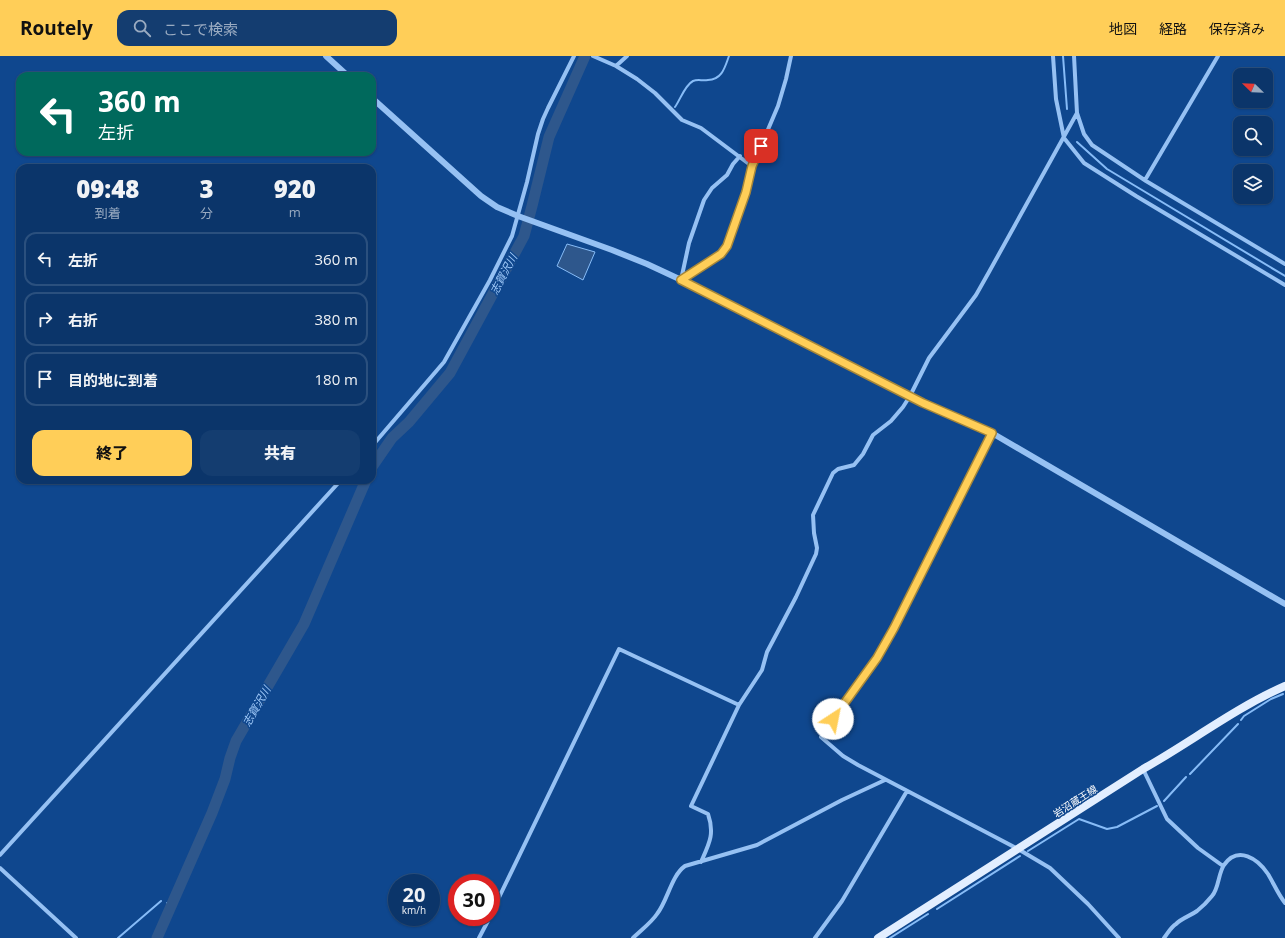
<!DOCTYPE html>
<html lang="ja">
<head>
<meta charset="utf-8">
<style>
  body { margin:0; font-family:"Open Sans","Noto Sans JP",sans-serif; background:#143d70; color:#f1f3f6; height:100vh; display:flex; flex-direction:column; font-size:15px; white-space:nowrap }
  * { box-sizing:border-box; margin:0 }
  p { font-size:13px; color:#9aabc1 }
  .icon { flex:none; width:22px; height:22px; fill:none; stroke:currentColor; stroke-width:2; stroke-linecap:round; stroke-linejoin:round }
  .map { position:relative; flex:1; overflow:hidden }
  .sheet { position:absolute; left:16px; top:108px; width:360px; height:320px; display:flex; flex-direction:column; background:#0b356a; border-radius:12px; box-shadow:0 1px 3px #0004,0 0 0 1px #2b507e }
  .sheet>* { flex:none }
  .guide { position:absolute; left:16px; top:16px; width:360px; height:84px; border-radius:12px; box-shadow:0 1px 3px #0004,0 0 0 1px #2b507e; background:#00695c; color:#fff; overflow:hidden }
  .needle { width:26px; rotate:293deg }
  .buttons { position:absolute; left:1233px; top:12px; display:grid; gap:8px }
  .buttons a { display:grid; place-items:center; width:40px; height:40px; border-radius:8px; background:#0b356a; box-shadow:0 1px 3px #0004,0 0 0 1px #2b507e; font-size:20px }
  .speed { position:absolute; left:388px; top:818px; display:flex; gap:8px; font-size:20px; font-weight:700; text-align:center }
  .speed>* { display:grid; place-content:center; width:52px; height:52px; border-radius:50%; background:#0b356a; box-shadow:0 1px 3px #0004,0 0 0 1px #2b507e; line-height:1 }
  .speed small { font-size:10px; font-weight:400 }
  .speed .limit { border:6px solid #d22; background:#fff; color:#111 }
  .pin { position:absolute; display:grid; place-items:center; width:34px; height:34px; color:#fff; margin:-17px; border-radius:8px; box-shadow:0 2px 6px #0006 }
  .me { position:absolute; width:44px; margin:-22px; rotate:34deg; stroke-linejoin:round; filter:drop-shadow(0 0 3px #0008) }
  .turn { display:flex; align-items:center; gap:14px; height:84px; padding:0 16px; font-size:18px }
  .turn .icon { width:52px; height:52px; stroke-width:2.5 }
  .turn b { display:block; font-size:28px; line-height:34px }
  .eta { display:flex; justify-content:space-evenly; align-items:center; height:68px; text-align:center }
  .eta b { font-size:24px; font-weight:800; line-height:28px }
  .action { display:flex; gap:8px; margin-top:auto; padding:8px 16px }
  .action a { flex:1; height:46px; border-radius:12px; background:#ffce58; color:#111; font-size:16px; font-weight:800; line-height:46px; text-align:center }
  .action a+a { background:#143d70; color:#f1f3f6 }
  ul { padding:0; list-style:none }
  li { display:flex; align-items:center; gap:12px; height:54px; margin:0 8px 6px; padding:0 8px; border:2px solid #2b507e; border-radius:12px }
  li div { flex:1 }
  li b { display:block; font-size:15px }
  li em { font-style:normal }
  header { display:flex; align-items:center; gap:24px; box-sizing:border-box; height:56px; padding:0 20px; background:#ffce58; color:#111 }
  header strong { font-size:19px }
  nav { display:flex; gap:22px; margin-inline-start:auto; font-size:14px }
  .search { width:280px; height:36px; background:#143d70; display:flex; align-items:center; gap:10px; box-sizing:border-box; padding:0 14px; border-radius:12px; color:#9aabc1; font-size:15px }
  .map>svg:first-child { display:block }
</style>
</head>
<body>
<header>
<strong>Routely</strong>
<div class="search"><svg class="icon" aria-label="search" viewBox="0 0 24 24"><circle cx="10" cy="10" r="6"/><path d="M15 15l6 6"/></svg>ここで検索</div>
<nav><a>地図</a><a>経路</a><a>保存済み</a></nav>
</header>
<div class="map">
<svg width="1285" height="882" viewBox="0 0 1285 882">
  <rect width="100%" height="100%" fill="#0f478e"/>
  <path fill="#2e578c" stroke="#87bcf7" d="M567,188L595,196L583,224L557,210Z"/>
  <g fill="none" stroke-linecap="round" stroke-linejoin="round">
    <path stroke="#87bcf7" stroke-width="2" d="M1063,0L1067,53
      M675,51C680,44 685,29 693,25C698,23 702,25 708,24C722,24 725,11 729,0
      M1077,86L1107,113L1285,220
      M1241,664L1244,660L1271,643L1283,638
      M1190,718L1238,668
      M1164,745L1186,721
      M1028,795L1079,763L1107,773L1117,771L1157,750
      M167,847L171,849
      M937,853L1020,800
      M118,882L161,845
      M890,882L928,858"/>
    <path stroke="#2e578c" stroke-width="11" d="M372,411L392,382L409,366L450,317L524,180L532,150L549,81L585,0
      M157,882L212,757L225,723L230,702L236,685L304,568L366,424"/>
    <path stroke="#96c1f3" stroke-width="4" d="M593,0L616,10L637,23L655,37L682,64L701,72L753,111
      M1053,0L1056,43L1064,82L1084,107L1136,140L1285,229
      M616,10L627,0
      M1077,57L1084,78L1092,89L1146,125L1285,208
      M1145,124L1218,0
      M681,224L721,198L727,190L745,136L755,104L778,50L786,23L791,0
      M681,224L689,187L704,144L712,132L727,119L733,108L740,100
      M992,377L894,572L877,602L821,681L843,700L858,709L1018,793L1050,812L1088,848L1119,882
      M372,390L444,306L490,224L512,180L527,126L538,78L543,63L548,52L574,0
      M1143,713L1167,763L1198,792L1223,810
      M0,799L341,424
      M701,806C709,788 715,778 708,758L691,750L739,649L762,614L767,596L796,541L816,498L817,492L814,477L813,459L833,417L838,413L854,409L863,398L873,379L891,365L903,351L910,340L929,302L976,239L989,216L1077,57L1074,0
      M0,812L76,882
      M491,858L619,593L739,649
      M479,882L490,861
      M633,882C641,874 651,867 657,858C668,844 671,820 685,810L757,789L842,744L885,724
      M815,882L842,845L907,735
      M1164,882C1168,877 1171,871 1176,868C1182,862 1190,860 1197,855C1202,851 1208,845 1212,840C1219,832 1218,818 1224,809C1238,789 1258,803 1268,818C1274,828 1278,838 1285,847"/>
    <path stroke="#96c1f3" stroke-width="6" d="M326,0L348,20
      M372,42L481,140L497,151L518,160L612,194L647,208L705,235L923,347L992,377L1285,548"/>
    <path stroke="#e2eeff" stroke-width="8" d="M878,882L1143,713C1191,686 1235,652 1285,630"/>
  </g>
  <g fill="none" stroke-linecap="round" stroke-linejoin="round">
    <g stroke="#a68639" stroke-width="10">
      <path id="route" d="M761,90L752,110L746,136L727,190L721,198L681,224L923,347L992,377L894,572L877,602L833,663"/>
    </g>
    <use href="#route" stroke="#ffce58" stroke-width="7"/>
  </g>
  <g text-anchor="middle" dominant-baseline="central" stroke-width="3" stroke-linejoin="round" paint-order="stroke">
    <g font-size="10" fill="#fff" stroke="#0f478e">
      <text transform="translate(1075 745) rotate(-33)">岩沼蔵王線</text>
    </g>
    <g font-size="11" font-style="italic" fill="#a2cbfa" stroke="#0f478e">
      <text transform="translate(503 218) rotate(-62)">志賀沢川</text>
      <text transform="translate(256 650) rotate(-60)">志賀沢川</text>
    </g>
  </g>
</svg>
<div class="buttons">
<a><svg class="needle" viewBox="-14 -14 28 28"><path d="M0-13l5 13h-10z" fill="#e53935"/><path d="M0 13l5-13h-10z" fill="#9aabc1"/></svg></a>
<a><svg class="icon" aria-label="search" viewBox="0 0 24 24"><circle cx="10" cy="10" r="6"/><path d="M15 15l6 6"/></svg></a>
<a><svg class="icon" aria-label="layers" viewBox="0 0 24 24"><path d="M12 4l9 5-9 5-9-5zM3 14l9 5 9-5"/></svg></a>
</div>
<div class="speed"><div>20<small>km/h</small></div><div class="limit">30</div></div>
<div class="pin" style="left:761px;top:90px;background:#d93025"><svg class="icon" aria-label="arrive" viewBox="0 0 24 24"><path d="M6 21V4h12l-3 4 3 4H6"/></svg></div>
<svg class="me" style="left:833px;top:663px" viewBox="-20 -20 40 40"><circle r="19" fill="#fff"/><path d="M0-13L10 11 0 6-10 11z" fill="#ffce58"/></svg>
<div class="guide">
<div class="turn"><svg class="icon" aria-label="left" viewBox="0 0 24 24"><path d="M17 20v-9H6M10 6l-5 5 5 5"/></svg><div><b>360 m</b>左折</div></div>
</div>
<section class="sheet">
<div class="eta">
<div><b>09:48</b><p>到着</p></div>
<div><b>3</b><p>分</p></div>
<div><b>920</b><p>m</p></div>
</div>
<ul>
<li><svg class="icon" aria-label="left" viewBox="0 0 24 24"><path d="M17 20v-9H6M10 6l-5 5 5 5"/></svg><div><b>左折</b></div><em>360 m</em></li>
<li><svg class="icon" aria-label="right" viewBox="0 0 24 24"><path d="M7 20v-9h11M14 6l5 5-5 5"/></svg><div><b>右折</b></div><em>380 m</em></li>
<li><svg class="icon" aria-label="arrive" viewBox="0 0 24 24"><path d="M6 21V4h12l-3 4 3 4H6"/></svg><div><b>目的地に到着</b></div><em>180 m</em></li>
</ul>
<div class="action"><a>終了</a><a>共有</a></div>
</section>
</div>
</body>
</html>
